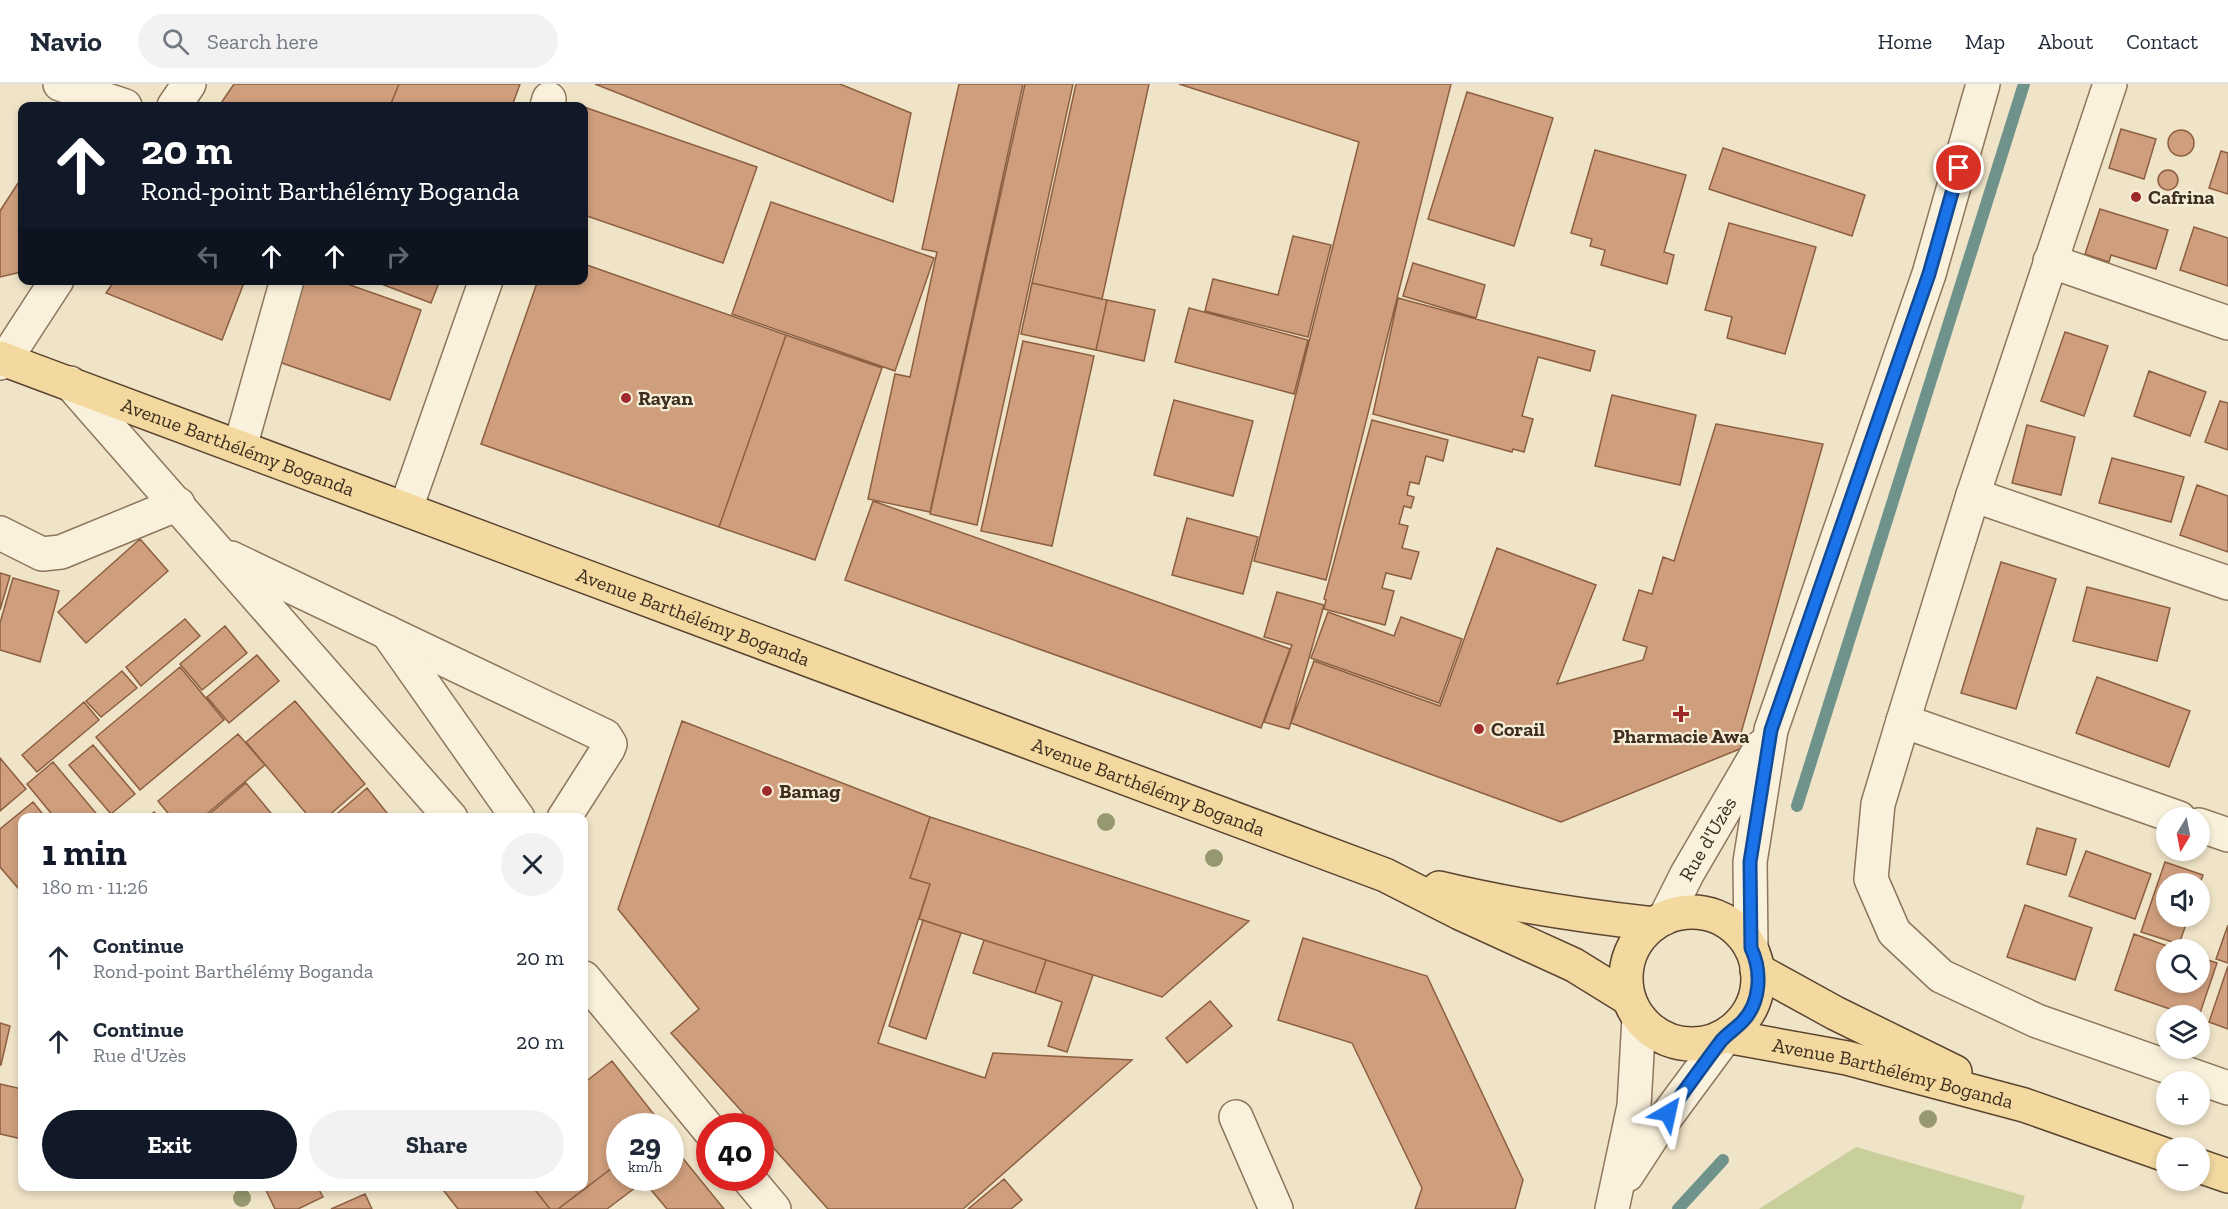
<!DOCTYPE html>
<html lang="en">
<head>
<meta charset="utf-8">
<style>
  body { margin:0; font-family:"Zilla Slab",serif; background:#f2f2f3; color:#1f2937; height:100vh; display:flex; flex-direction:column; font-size:22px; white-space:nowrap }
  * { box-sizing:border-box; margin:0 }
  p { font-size:20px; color:#747a83 }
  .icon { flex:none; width:33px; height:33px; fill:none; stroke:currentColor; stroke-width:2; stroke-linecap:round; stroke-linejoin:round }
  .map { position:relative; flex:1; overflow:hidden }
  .details { position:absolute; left:18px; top:729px; width:570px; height:378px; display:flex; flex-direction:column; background:#fff; border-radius:12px; box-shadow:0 3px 9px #0003 }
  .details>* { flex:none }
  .guide { position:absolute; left:18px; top:18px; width:570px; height:183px; border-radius:12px; box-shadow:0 3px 9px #0003; background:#111827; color:#fff; overflow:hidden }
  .needle { width:39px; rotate:190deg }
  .controls { position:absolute; left:2156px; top:723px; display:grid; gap:12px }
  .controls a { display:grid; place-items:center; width:54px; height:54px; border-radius:50%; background:#fff; box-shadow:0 3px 9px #0003; font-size:30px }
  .speed { position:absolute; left:606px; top:1029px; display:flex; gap:12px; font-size:30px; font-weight:700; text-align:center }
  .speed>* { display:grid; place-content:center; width:78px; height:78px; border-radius:50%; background:#fff; box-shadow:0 3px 9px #0003; line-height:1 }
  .speed small { font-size:15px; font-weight:400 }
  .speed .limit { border:9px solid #d22; background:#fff; color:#111 }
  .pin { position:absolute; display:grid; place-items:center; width:51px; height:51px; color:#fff; margin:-26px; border:3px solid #fff; border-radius:50%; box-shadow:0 2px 6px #0007 }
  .me { position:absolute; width:66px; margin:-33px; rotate:36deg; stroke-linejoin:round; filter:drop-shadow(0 0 4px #0008) }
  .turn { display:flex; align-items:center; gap:21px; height:126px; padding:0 24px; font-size:27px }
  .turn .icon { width:78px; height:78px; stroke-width:2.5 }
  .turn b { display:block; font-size:42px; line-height:51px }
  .lanes { display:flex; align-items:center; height:57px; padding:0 24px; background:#0003; justify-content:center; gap:30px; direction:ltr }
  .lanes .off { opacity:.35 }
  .round { display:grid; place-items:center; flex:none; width:63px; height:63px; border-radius:32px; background:#f2f2f3 }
  .head { display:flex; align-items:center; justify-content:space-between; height:102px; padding:0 24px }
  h1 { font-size:36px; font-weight:700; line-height:45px; color:#111827 }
  .action { display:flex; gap:12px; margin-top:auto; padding:12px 24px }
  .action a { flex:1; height:69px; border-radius:36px; background:#111827; color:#fff; font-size:24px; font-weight:700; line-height:69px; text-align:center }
  .action a+a { background:#f2f2f3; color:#1f2937 }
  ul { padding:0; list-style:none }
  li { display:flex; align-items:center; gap:18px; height:84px; padding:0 24px }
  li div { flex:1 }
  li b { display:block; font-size:22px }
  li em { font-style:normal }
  header { display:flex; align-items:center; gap:36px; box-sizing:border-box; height:84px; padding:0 30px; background:#fff; border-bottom:2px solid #e0e1e3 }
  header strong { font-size:28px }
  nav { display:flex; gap:33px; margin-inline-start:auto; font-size:21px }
  .search { width:420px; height:54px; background:#f2f2f3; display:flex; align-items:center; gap:15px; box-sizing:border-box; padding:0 21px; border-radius:33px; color:#747a83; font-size:22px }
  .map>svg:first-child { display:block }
</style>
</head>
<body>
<header>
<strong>Navio</strong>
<div class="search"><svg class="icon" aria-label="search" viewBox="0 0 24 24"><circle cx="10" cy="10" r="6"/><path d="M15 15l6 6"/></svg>Search here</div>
<nav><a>Home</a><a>Map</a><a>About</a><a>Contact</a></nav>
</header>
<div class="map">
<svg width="2228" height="1125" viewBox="0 0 2228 1125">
  <rect width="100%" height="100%" fill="#f0e4c8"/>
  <path fill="#c9cf9b" d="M1856,1063L2025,1112L2021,1125H1759Z"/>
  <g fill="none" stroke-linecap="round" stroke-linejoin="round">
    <path stroke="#6f938a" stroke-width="12" d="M1797,722L2024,0
      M1678,1125L1723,1076"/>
  </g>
  <path fill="#cf9f7d" stroke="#8d5f41" stroke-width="1.5" d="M234,0H399L390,22H219Z
    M399,0H520L512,22H390Z
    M595,0H840L911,29L893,118Z
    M959,0H1023L930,428L868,415L895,290L910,293L937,168L922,165Z
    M1025,0H1073L977,441L930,430Z
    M1076,0H1149L1102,215L1032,199Z
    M1179,0H1451L1326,496L1254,477L1359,58Z
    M1467,8L1553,34L1514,162L1428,135Z
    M584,23L757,83L723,179L584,131Z
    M2121,45L2156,55L2144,95L2109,84Z
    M2168 59a13 13 0 1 1 26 0a13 13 0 1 1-26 0Z
    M1723,64L1865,111L1852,152L1709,105Z
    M1595,66L1686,91L1664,168L1674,171L1667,200L1601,181L1605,166L1590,162L1592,155L1571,149Z
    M2221,67L2228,69V110L2209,104Z
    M2158 96a10 10 0 1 1 20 0a10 10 0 1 1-20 0Z
    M22,93V185L21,188L0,193V127Z
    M771,118L934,174L895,287L732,230Z
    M2100,125L2168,146L2156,185L2111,171L2109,178L2085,170Z
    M1729,139L1816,163L1785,270L1727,254L1732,233L1705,226Z
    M2194,143L2228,154V202L2180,186Z
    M1293,152L1331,161L1308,253L1205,227L1213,195L1278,211Z
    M1413,179L1485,201L1476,234L1403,212Z
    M584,180L786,251L719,443L481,360L538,196H584Z
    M115,196H245L222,256L106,209Z
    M301,196H336L421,226L390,316L273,276Z
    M371,196H440L431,219Z
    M1032,199L1107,216L1096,266L1021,250Z
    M1398,214L1595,267L1590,287L1538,273L1522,332L1533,335L1524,368L1513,365L1512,368L1373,330Z
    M1107,216L1155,226L1144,277L1096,266Z
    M1189,224L1308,256L1294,310L1175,278Z
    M2065,248L2108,262L2084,332L2041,317Z
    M786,251L882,284L815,476L719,443Z
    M1023,257L1094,272L1052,462L981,447Z
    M2149,287L2206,308L2190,352L2134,332Z
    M1612,311L1696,331L1680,401L1595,382Z
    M1174,316L1253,337L1233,412L1154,391Z
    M2220,317L2228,319V366L2205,358Z
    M1372,336L1448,356L1443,377L1426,372L1419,400L1410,398L1407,411L1414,413L1411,424L1404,422L1399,440L1408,442L1402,464L1419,468L1411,495L1386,489L1382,504L1394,507L1385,541L1324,525L1326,516L1324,515Z
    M1716,340L1823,360L1739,656L1742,664L1561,738L1291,639L1314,577L1440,622L1497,464L1596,501L1557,600L1643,576L1647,563L1623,556L1639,506L1652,510L1663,473L1674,477Z
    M2027,341L2075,353L2061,411L2012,399Z
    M2112,374L2184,393L2171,438L2099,419Z
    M2197,401L2228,412V468L2180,451Z
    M873,417L1290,565L1261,644L845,496Z
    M1187,434L1258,453L1243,510L1172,491Z
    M140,455L168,487L86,559L58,528Z
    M2001,478L2056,495L2016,625L1961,609Z
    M0,489L10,492L0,526Z
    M13,494L59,507L40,578L0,566V539Z
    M2087,503L2170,524L2157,577L2073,557Z
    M1277,508L1324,521L1289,645L1264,638L1292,561L1264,553Z
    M1328,528L1394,552L1401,533L1462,555L1439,619L1311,574Z
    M185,535L200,552L141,602L126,583Z
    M225,542L247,569L202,606L180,580Z
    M257,571L279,597L229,639L207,613Z
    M180,583L224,636L140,706L96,653Z
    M122,587L137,604L101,633L86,617Z
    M2097,593L2190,627L2169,683L2076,649Z
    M295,617L365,700L326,734H310L246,658Z
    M84,618L99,636L37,688L22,671Z
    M682,637L930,733L910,794L930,800L878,959L985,994L993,969L1132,976L963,1125H828L760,1049V1042H755L671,949L699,925L618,825Z
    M238,650L265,681L202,734H172L158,717Z
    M93,661L135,710L111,730L69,681Z
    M0,674L26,705L0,727Z
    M53,678L100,734H55L27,700Z
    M246,699L275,734H205Z
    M367,704L391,734H332Z
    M33,718L46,734H22V801L18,804L0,783V745Z
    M154,728L159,734H147Z
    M930,733L1249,837L1162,913L984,856L919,835L930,800L910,794Z
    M2037,744L2076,755L2066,791L2027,780Z
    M2086,767L2151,790L2135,835L2069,812Z
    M2165,778L2203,791L2199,803V800H2166V832H2189L2179,860L2141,848Z
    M2025,821L2092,844L2075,896L2007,873Z
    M923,836L961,849L926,955L889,942Z
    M2228,841V879L2216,875Z
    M2134,850L2178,866H2166V898H2199V873L2217,879L2199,932H2190L2115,906Z
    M1303,854L1427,892L1523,1096L1515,1125H1415L1422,1104L1352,959L1278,936Z
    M984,856L1046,876L1035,909L973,889Z
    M1046,876L1093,891L1067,968L1048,962L1062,918L1035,909Z
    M2228,882V945L2209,938Z
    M1210,917L1232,942L1187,979L1166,954Z
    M0,939L10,942L1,981H0Z
    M612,977L663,1042H620V1078L558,1125H550L532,1102H584V999Z
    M0,1000L22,1005V1055L0,1050Z
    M670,1059L679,1069L670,1076Z
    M681,1072L724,1125H667L647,1101L655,1094H670V1081Z
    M620,1078V1094H648L607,1125H558Z
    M1004,1095L1022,1116L1011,1125H968Z
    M264,1102H317L323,1113L298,1125H275Z
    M450,1102H532L550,1125H458L444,1107Z
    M365,1110L372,1125H331Z"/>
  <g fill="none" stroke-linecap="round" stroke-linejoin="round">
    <g stroke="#8d765c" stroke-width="36">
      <g id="minor">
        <path d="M60,0L125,22"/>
        <path d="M2110,0L1973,411L1903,637L1878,720L1871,795L1894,848L1941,892L2037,937L2228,1004"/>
        <path d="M174,22L189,0"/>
        <path d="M547,22L549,15"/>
        <path d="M2050,177L2228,239"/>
        <path d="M0,279L5,276L57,196"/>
        <path d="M70,299L451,734"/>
        <path d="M240,363L287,196"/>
        <path d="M1973,411L2228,499"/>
        <path d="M406,424L486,196"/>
        <path d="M0,449L42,470L61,468L178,420"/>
        <path d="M231,474L605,652L610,660L608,665L564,734"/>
        <path d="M387,548L518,734"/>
        <path d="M1903,637L2179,734"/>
        <path d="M2199,741L2228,751"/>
        <path id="s1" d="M1665,834L1687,790L1761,663"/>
        <path d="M1751,864L1750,778L1771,646L1929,190L1983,0"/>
        <path d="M584,894L710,1047"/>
        <path d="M1236,1033L1276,1125"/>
        <path d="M1627,1091L1655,1048L1726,952"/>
        <path d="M748,1094L774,1125"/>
        <path d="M1612,1125L1634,1022L1639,934"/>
      </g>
    </g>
    <g stroke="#5b4430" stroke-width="36">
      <g id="major">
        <path id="s2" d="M0,274L1385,791L1460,829L1574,881L1629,915"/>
        <path d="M1439,804C1510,821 1582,832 1654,840"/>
        <circle cx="1692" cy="894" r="66"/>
        <path d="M1757,886L1835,929L1955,988"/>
        <path id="s3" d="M1726,952L1847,974L2024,1021L2166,1071"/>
        <path d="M2199,1082L2228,1092"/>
      </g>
    </g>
    <use href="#minor" stroke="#faf1dc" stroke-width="33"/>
    <use href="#major" stroke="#f3d9a0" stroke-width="33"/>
  </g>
  <g fill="#96986f">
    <circle cx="1106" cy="738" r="9"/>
    <circle cx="1214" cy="774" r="9"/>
    <circle cx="1928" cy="1035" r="9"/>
    <circle cx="242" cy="1114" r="9"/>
  </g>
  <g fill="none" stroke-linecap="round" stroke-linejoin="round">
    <g stroke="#114b97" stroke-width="15">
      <path id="route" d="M1668,1029C1686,1005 1703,981 1721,957C1727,950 1735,945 1742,938C1761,919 1762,887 1751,864L1750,778L1771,646L1929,190L1959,84"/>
    </g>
    <use href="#route" stroke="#1a73e8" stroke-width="10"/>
  </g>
  <g fill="#9e2a2b" stroke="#f7eed8" stroke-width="2">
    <circle cx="2136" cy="113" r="6"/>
    <circle cx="626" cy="314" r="6"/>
    <path d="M1678 621h6v6h6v6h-6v6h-6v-6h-6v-6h6z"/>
    <circle cx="1479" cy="645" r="6"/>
    <circle cx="767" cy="707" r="6"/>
  </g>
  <g text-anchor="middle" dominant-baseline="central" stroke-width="4.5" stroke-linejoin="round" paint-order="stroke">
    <g font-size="20" font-weight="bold" fill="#3d2e20" stroke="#f7eed8" text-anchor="start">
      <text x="2148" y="113">Cafrina</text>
      <text x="638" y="314">Rayan</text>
      <text x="1491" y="645">Corail</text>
      <text x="1681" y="652" text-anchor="middle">Pharmacie Awa</text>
      <text x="779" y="707">Bamag</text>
    </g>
    <g font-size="20" fill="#3d2e20" stroke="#f7eed8">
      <text stroke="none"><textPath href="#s2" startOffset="254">Avenue Barthélémy Boganda</textPath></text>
      <text stroke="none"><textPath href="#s2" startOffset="740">Avenue Barthélémy Boganda</textPath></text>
      <text stroke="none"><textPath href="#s2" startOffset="1226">Avenue Barthélémy Boganda</textPath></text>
      <text stroke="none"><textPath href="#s1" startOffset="90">Rue d'Uzès</textPath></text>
      <text stroke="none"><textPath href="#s3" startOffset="171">Avenue Barthélémy Boganda</textPath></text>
    </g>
  </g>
</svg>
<div class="controls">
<a><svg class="needle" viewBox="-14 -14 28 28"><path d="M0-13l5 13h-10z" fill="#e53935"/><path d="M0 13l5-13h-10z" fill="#747a83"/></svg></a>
<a><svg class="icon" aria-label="sound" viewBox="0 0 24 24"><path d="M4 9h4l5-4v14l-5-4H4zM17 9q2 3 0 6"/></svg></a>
<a><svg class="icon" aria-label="search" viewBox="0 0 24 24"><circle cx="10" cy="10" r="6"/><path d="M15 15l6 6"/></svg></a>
<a><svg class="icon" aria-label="layers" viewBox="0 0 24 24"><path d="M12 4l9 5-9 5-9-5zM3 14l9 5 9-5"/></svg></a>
<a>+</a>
<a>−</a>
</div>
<div class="speed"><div>29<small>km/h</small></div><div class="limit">40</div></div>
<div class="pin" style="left:1959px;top:84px;background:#d93025"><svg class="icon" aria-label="arrive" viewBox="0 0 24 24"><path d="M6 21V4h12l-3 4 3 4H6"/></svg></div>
<svg class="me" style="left:1668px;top:1029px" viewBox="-20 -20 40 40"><path d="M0-17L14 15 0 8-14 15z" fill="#1a73e8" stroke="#fff" stroke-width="4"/></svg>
<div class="guide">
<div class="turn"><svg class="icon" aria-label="ahead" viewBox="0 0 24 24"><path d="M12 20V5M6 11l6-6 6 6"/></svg><div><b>20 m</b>Rond-point Barthélémy Boganda</div></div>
<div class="lanes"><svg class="icon off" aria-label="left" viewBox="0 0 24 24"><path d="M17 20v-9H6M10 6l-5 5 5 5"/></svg><svg class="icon" aria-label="ahead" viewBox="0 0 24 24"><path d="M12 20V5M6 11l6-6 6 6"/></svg><svg class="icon" aria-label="ahead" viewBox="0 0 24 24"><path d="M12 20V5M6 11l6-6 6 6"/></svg><svg class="icon off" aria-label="right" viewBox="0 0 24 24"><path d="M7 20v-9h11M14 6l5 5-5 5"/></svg></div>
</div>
<section class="details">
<div class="head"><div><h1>1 min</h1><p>180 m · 11:26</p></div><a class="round"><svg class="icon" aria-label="close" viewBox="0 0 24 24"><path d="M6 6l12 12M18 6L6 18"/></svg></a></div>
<ul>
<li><svg class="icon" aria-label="ahead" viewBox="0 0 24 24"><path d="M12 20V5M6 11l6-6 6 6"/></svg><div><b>Continue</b><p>Rond-point Barthélémy Boganda</p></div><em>20 m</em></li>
<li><svg class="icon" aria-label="ahead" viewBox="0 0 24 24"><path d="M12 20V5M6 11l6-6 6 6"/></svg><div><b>Continue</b><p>Rue d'Uzès</p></div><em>20 m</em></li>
</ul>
<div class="action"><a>Exit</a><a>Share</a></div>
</section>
</div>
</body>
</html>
